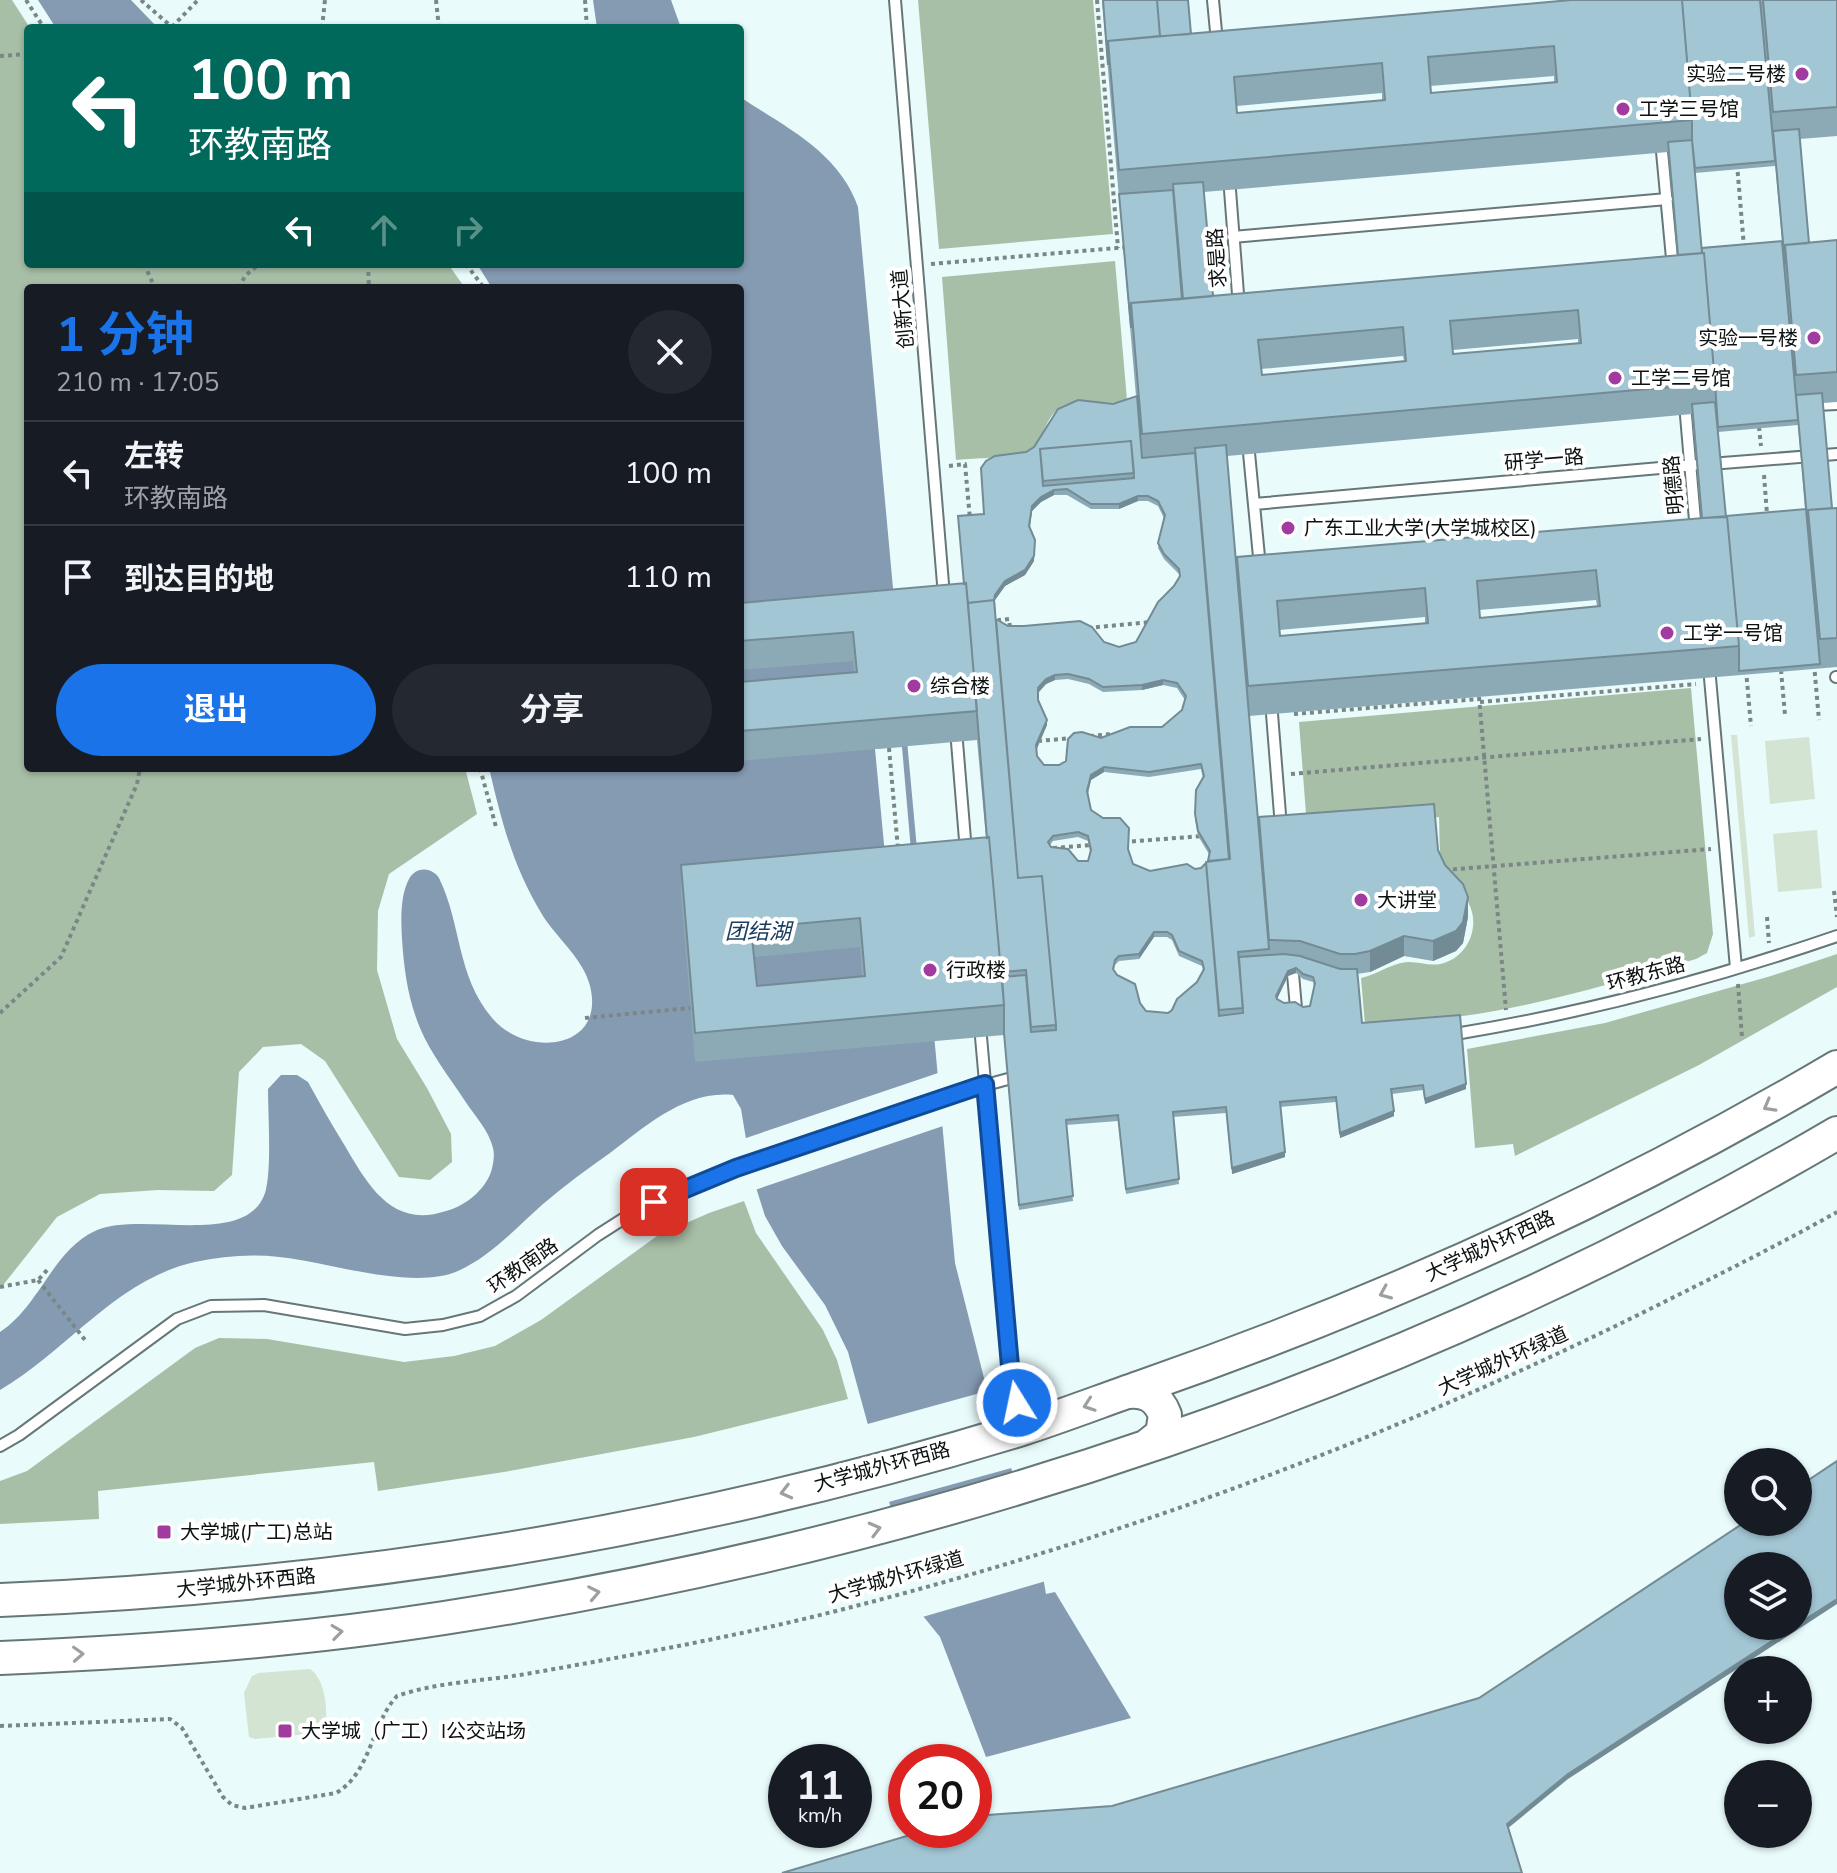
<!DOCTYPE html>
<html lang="zh">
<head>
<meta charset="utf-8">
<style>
  body { margin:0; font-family:"Nunito Sans","Noto Sans SC",sans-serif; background:#242831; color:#f1f3f6; height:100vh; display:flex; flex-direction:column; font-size:30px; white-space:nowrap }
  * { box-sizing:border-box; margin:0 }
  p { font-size:26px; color:#9ea1a6 }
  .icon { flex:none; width:44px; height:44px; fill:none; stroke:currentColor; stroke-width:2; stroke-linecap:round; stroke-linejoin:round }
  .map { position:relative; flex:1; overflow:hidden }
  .sheet { position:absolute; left:24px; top:284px; width:720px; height:488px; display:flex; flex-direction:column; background:#171b24; border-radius:8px; box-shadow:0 2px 6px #0004 }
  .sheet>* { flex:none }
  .guide { position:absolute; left:24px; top:24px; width:720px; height:244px; border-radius:8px; box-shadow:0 2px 6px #0004; background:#00695c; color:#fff; overflow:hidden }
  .buttons { position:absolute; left:1724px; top:1448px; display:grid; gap:16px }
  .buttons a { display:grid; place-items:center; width:88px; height:88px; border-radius:50%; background:#171b24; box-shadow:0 2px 6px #0004; font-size:40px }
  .speed { position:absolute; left:768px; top:1744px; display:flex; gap:16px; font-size:40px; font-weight:700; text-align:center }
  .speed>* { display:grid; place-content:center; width:104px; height:104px; border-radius:50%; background:#171b24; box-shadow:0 2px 6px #0004; line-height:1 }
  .speed small { font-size:20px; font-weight:400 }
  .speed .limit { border:12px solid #d22; background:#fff; color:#111 }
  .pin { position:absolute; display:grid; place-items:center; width:68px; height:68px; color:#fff; margin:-34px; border-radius:16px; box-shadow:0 4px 12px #0006 }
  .me { position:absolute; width:88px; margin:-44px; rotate:350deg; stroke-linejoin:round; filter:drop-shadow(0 0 6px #0008) }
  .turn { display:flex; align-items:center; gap:28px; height:168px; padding:0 32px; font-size:36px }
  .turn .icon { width:104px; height:104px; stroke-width:2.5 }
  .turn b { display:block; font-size:56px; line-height:68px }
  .lanes { display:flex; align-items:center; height:76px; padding:0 32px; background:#0003; justify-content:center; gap:40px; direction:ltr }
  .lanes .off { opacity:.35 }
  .round { display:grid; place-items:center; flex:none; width:84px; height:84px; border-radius:42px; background:#242831 }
  .overview { display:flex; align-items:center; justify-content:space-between; height:136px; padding:0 32px }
  h1 { font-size:48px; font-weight:700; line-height:60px; color:#1a73e8 }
  .primary-button { display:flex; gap:16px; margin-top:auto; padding:16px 32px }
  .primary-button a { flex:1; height:92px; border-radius:48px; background:#1a73e8; color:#fff; font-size:32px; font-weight:700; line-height:92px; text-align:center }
  .primary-button a+a { background:#242831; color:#f1f3f6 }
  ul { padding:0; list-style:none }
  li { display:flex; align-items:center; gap:24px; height:104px; padding:0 32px; border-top:2px solid #363941 }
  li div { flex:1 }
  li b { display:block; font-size:30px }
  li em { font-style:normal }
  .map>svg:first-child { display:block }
</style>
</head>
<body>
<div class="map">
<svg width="1837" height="1873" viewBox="0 0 1837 1873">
  <rect width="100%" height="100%" fill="#e9fbfb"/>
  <path fill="#d3e4d2" d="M1731,735H1737L1753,913L1755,936L1749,938Z
    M1809,737L1815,799L1770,804L1765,741Z
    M1817,830L1822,888L1778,892L1773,834Z
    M310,1669C326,1680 328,1711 325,1730L318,1733L255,1739L249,1737L244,1693L252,1676L259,1673Z"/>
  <path fill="#a8bfa7" d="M0,0H12L30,28H28V264H448L465,288H28V768H465L477,814L389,874L378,911L377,970L397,1039L427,1088L451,1134L452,1162L430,1180L399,1177L325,1061L301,1044L263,1047L239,1072L232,1175L214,1191L158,1190L100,1194L57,1217L0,1289Z
    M918,0H1093L1113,234L939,249Z
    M1115,261L1127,400C1106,408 1086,396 1065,405C1045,413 1046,437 1031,449C1019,459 973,458 956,460L942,277Z
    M1691,688L1713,934L1707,953L1696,959C1620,981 1542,1005 1463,1016C1431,1021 1397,1022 1365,1025L1361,978C1376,975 1387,966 1401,963C1416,959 1429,968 1444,963C1469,955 1481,925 1468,902C1462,891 1451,883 1445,872C1438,859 1440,833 1439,817L1307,827L1299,722Z
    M1837,954V987L1699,1065L1515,1156L1513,1144L1475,1148L1467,1049L1605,1023L1771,976Z
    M744,1201L756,1233L823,1330L837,1360L848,1399L694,1437L504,1472L378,1491L374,1462L98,1491L99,1519L0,1524V1481L27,1471L195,1348L219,1338L267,1339L404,1362L454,1356L495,1346L541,1320L657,1236L709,1213Z"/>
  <path fill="#859bb2" d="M38,0H131L158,28H56Z
    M593,0H671L681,28H597Z
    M740,97C785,127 839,152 858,207L955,1263L985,1382L1041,1566L1046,1594L1055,1592L1131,1718L986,1757L940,1637L919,1611L848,1352L825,1305L782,1246L765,1216L752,1175L741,1109L733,1095C685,1090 645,1127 610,1153C587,1169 564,1186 543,1204C516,1228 491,1256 458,1271C412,1291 329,1262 279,1257C251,1254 223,1256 195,1262C117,1279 67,1351 0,1390V1332C40,1306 52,1251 95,1231C140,1210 246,1249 265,1193C272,1171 268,1114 268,1089L281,1075H297L308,1082C320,1104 332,1125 345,1146C368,1185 392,1229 446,1211C465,1206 484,1191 491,1172C493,1165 495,1156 493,1148C489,1131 475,1116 465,1101C450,1078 431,1054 420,1028C408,999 404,970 402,939C401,920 400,896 409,879C416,866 432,867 439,878C462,925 456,976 493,1019C527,1058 606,1050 590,986C584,960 557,938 543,916C513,867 502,823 489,768H740V288H492L477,264H740Z"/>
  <path fill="#e9fbfb" d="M902,747L913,874L887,876L875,749Z
    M941,1072L946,1125L752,1191L743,1139Z
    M991,1390L1015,1467L885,1503L864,1425Z
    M1019,1482L1044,1563L1046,1581L919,1618L890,1519Z"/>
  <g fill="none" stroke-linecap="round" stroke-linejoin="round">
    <g stroke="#677777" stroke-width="14">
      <path id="service" d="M895,0L944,596
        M1213,0L1217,42
        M1661,141L1673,269
        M1230,190L1239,307
        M1233,237L1667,199
        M1685,404L1696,532
        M1816,405L1837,404
        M1249,453L1260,567
        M1710,464L1837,454
        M1254,504L1694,465
        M1709,667L1736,968
        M1836,677H1837
        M1272,714L1281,827
        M957,742L966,852
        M1293,974L1296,1008
        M1461,1033C1588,1012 1715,978 1837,936
        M981,1037L1011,1377L1022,1427
        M0,1446L19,1435L177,1319L211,1306L264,1305L405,1329L443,1325L480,1316L516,1296L598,1235L634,1212L674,1192L953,1094L1008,1079"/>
    </g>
    <g stroke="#677777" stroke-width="36">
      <path id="primary" d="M1128,1392C1146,1390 1158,1397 1165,1415L1162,1434L1147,1446
        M0,1600C346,1586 690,1531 1022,1429C1062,1416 1101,1401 1141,1387C1382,1303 1617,1197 1837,1067
        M0,1658C148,1652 297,1641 444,1618C931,1543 1410,1383 1837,1133"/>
    </g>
    <path stroke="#7b8787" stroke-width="4" stroke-dasharray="4 4" stroke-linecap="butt" d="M26,0L44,28
      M141,0L173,28
      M436,0L439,28
      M585,0L587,28
      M1097,0L1118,248
      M172,27L198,0
      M322,28L325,0
      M0,56L28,54
      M1737,164L1744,247
      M144,264L155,288
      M368,264L369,288
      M466,264L484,288
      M931,264L1128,247
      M239,288L245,276L259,264
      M1759,427L1761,446
      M949,466L965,464L970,519
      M1764,475L1767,514
      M999,622V620L1009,619L1010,628
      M1088,628L1151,622
      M1814,664L1819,720
      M1746,670L1751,726
      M1781,670L1785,715
      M1479,697L1506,1010
      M1480,702L1696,684
      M1294,714L1479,699
      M1090,736L1113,734
      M1038,741L1073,738
      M889,748L898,849
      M480,768L496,827
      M1291,774L1701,739
      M1124,842L1203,836
      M1053,848L1092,845
      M1445,870L1711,849
      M1834,891L1837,917
      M1767,917L1769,943
      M1738,984L1742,1037
      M0,1013L61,957L137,784L140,768
      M585,1018L691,1008
      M38,1280L85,1340
      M0,1287L38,1280L49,1268
      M0,1726L170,1719L182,1728L223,1797L232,1805L245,1808L336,1793C371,1773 371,1724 397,1696C437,1682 484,1681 526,1674C622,1657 717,1640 812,1617C1101,1546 1380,1443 1646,1311C1710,1279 1775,1247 1837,1212"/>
    <use href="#service" stroke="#fff" stroke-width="10"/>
    <use href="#primary" stroke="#fff" stroke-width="32"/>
  </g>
  <path fill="#8caab6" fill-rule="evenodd" d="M1102,0L1191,34L1571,0H1837V136L1800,139L1809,243L1837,240V402L1823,403L1832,508H1837V667L1249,716L1259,835V817L1438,850L1468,917L1463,943L1456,951L1433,961L1404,956L1370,972L1357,974L1362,1023L1466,1089L1425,1104L1423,1090L1392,1094L1394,1116L1340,1138L1336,1102L1280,1107L1285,1157L1232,1174L1226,1113L1173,1117L1179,1184L1126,1194L1118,1121L1066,1125L1073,1201L1019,1210L1004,1035L695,1062L681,894V865L986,838L977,740L740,761V682L854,673L853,661L740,670V603L963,584L1026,452L1113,404L1136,396ZM1554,76V83L1431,93L1430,86ZM1382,93V100L1237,113V106ZM1668,152L1678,255L1213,296L1204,192ZM1775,162L1782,241L1702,248L1695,173L1775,166ZM1578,339V343L1453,354V350ZM1403,356L1404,361L1262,375L1261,369ZM1692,414L1701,519L1237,557V577L1227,456ZM1798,425L1805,509L1726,516L1718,432ZM1054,495H1067L1091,509H1119L1138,501H1148L1158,506L1164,518L1158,548L1164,559L1179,574V577L1136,642L1119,647L1104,642L1008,626L996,619L995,600L1005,586L1025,575L1034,561L1030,528L1032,511L1041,502ZM1596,600L1597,606L1480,618L1479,610ZM1425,617V623L1280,636L1279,630ZM1068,679L1089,684L1103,692L1142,690L1163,685L1177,688L1185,700L1182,710L1162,727L1101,738L1059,765H1044L1037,756V749L1047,725L1038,700V693L1046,684L1055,680ZM1201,769L1203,778L1196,790L1195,819L1198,836L1209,854L1208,861L1201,868L1150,871L1133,864L1128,850L1091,810L1088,794L1091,780L1104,772L1149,777ZM1078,837L1088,841L1090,852L1088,861H1078L1051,847L1050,845L1053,841ZM1154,937H1167L1172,940L1179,956L1202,966L1203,970L1197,982L1172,1010L1168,1013L1146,1011L1114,970L1115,965L1119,961L1139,959ZM860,947L862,976L757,986L754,957ZM1296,973L1303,979L1313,982L1314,986L1310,1006L1303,1007L1284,1003L1277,999L1288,976Z"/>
  <path fill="#728b94" d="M1054,490V495L1041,502L1032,511L1029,532L1032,506L1041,497Z
    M1138,496V501L1119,509V504Z
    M1035,540L1034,561L1025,575L1005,586L995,600V595Z
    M1055,675V680L1046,684L1038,693V688L1046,679Z
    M1163,680V685L1142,690V685Z
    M1047,720V725L1036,750V745Z
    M1104,767V772L1091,780L1087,796L1091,775Z
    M1468,897V917L1463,943L1456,951L1433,961V941Z
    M1154,932V937L1139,959V954Z
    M1404,936V956L1370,972V951Z
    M1296,968V973L1288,976L1276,1001V996L1288,971Z
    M1466,1084V1089L1425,1104V1099Z
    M1394,1111V1116L1340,1138V1133Z
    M1285,1152V1157L1232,1174V1168Z
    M1837,1599V1604L1568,1779L1507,1829V1824L1568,1774L1795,1626H1798V1624Z"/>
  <path fill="#a3c6d4" stroke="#728b94" stroke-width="2" fill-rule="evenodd" d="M1103,0H1157L1160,36L1108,41V65Z
    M1157,0H1188L1191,34L1160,36Z
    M1571,0H1682L1692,120L1119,170L1108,41ZM1554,46L1557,82L1431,93L1428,57ZM1382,63L1385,100L1237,113L1234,77Z
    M1682,0H1760L1775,161L1695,168L1692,140V120Z
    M1763,0H1837V107L1773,112Z
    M1799,129L1809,243L1785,245V264L1773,131Z
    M1692,140L1702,253L1678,255L1668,142Z
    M1203,182L1213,296L1183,299L1173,184Z
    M1173,190L1182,299L1131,303V328L1119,194Z
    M1837,240V372L1796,375L1785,245Z
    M1782,241L1798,420L1718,427L1715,383L1704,253H1702V248Z
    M1704,253L1715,383L1142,434L1131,303ZM1578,310L1581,343L1453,354L1450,321ZM1403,327L1406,361L1262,375L1258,340Z
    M1822,393L1832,508L1808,510V529L1796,395Z
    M1137,396L1142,458L1195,453L1229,859L1208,861L1210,851L1198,831L1195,814L1196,790L1204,776L1201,764L1149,772L1104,767L1091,775L1087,791L1091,810L1103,818H1120L1129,828L1128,849L1133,864L1150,871L1187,864L1195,869L1201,868L1206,863L1219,1016L1243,1013L1239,957L1284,954L1300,956L1340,969H1357L1362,1023L1460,1015L1466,1084L1425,1099L1423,1085L1391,1089L1394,1111L1340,1133L1336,1097L1280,1102L1285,1152L1232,1168L1226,1107L1173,1112L1179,1179L1126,1189L1118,1115L1066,1120L1073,1196L1019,1205L1004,1033V1005L1002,977L1026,975L1031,1032L1056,1030V1025L1042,876L1018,878L996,619L1008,626H1024L1080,621L1092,627L1104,642L1119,647L1136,642L1158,602L1174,586L1180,576L1179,569L1164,554L1158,543L1165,515L1158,501L1148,496H1138L1119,504H1091L1067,489L1054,490L1041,497L1032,506L1029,526L1035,540L1034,556L1025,570L1005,581L995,595L994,600L968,603L966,583L964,584L958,516L984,514L981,468L986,461L995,456L1026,452L1034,447L1058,409L1078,400L1113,404ZM1131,441L1134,478L1043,486L1040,449ZM1068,674L1089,679L1103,687L1142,685L1163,680L1177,683L1186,696L1182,710L1162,727H1130L1101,738L1082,732L1074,733L1068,739L1066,761L1059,765H1044L1037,756L1036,745L1047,720L1038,700V688L1046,679L1055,675ZM1078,832L1088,836L1091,850L1088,861H1078L1068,849L1051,847L1048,842L1053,836ZM1154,932H1167L1172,935L1179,951L1202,961L1204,969L1197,982L1177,999L1172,1010L1168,1013L1146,1011L1140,1003L1135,984L1117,975L1113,969L1115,960L1119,956L1139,954ZM1296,968L1303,974L1313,977L1315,983L1310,1006L1303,1007L1295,1002L1284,1003L1277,999L1276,996L1288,971Z
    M1715,402L1726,517L1702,518L1692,404Z
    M1131,441L1134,473L1043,481L1040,449Z
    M1226,445L1269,949L1238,952L1243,1008L1219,1010L1206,862L1230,859L1195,448Z
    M1837,508V638L1820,639L1808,510Z
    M1806,509L1820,664L1739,671V646L1727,516H1726Z
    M1727,516L1739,646L1248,686L1237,557ZM1596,570L1600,606L1480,618L1477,581ZM1425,588L1428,623L1280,636L1277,601Z
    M966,583L977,711L740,731V682L857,672L853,632L740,641V603Z
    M994,600L1018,878L1042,876L1056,1025L1031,1027L1026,970L1001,972L989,837L987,838L968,603Z
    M1434,804L1438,850L1445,865L1463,884L1468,897L1463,922L1456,931L1433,941L1404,936L1370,951L1355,954H1340L1300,941L1269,940L1259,817Z
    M989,837L1004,1005L695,1033L681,865ZM860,918L865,976L757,986L751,928Z
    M1837,1461V1599L1798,1624V1566H1738V1626H1795L1568,1774L1507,1824L1522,1873H782L927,1830H974V1816L1112,1806L1479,1698L1745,1522H1798V1487Z"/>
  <defs><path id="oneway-chevron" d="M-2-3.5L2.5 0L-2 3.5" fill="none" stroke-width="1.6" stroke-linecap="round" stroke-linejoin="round" transform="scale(2)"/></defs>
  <g stroke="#9ea0a0">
    <use href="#oneway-chevron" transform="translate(1769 1106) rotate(151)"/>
    <use href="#oneway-chevron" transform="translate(1385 1293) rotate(157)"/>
    <use href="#oneway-chevron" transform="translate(1089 1405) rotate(161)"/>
    <use href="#oneway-chevron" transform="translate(786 1492) rotate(166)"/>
    <use href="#oneway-chevron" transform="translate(875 1529) rotate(-15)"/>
    <use href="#oneway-chevron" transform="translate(594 1593) rotate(-11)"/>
    <use href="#oneway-chevron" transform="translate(337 1632) rotate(-7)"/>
    <use href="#oneway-chevron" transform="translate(78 1654) rotate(-3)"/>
  </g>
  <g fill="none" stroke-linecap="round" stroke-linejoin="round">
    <g stroke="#114b97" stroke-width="20">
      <path id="route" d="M654,1202L736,1168L985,1084L1011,1377L1017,1403"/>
    </g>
    <use href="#route" stroke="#1a73e8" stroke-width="14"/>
  </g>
  <g fill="#a13b9f" stroke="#fff" stroke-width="3">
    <circle cx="1802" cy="74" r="8"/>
    <circle cx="1623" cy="109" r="8"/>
    <circle cx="1814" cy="338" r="8"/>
    <circle cx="1615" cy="378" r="8"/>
    <circle cx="1288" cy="528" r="8"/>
    <circle cx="1667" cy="633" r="8"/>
    <circle cx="914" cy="686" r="8"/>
    <circle cx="1361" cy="900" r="8"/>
    <circle cx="930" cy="970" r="8"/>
    <rect x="156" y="1524" width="16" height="16" rx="4"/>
    <rect x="277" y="1723" width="16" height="16" rx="4"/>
  </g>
  <g text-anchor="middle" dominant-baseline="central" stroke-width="8" stroke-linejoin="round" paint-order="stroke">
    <g font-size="20" fill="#0c1212" stroke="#fff" text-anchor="start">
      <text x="1786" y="74" text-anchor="end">实验二号楼</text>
      <text x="1639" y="109">工学三号馆</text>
      <text x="1798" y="338" text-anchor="end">实验一号楼</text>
      <text x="1631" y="378">工学二号馆</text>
      <text x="1304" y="528">广东工业大学(大学城校区)</text>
      <text x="1683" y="633">工学一号馆</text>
      <text x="930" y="686">综合楼</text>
      <text x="1377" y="900">大讲堂</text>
      <text x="946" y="970">行政楼</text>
      <text x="180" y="1532">大学城(广工)总站</text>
      <text x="301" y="1731">大学城（广工）I公交站场</text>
    </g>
    <g font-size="20" fill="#0c1212" stroke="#fff">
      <text transform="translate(1217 258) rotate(-94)">求是路</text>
      <text transform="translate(903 309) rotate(-95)">创新大道</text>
      <text transform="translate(1544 460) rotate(-5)">研学一路</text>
      <text transform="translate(1674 485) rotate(-95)">明德路</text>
      <text transform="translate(1646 974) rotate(-15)">环教东路</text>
      <text transform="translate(1490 1246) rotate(-25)">大学城外环西路</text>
      <text transform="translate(523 1266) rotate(-35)">环教南路</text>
      <text transform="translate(1503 1361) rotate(-24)">大学城外环绿道</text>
      <text transform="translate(882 1467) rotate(-15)">大学城外环西路</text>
      <text transform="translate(896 1577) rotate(-16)">大学城外环绿道</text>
      <text transform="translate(246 1583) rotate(-6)">大学城外环西路</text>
    </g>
    <g font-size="22" font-style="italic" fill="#1b3e60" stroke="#fff">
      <text x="758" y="932">团结湖</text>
    </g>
  </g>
</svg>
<div class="buttons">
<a><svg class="icon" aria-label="search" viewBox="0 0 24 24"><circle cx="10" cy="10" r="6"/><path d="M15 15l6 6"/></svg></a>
<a><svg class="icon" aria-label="layers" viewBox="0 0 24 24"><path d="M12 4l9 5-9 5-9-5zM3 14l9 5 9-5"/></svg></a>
<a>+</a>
<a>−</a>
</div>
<div class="speed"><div>11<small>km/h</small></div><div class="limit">20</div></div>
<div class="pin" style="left:654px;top:1202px;background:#d93025"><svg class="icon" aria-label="arrive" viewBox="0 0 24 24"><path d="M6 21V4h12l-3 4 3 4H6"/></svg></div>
<svg class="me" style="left:1017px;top:1403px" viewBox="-20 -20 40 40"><circle r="17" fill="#1a73e8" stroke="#fff" stroke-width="3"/><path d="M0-11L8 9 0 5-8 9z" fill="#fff"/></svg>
<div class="guide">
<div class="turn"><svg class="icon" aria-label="left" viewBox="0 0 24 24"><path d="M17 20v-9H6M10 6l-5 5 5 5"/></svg><div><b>100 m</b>环教南路</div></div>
<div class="lanes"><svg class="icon" aria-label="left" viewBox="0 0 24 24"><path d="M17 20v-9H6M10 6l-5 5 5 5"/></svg><svg class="icon off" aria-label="ahead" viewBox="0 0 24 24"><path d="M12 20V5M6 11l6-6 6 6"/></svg><svg class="icon off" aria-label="right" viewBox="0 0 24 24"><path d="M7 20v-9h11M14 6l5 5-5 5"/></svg></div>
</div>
<section class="sheet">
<div class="overview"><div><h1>1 分钟</h1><p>210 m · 17:05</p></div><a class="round"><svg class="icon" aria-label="close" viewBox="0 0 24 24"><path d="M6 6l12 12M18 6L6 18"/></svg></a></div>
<ul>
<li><svg class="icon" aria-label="left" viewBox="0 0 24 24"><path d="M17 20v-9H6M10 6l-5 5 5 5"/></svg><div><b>左转</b><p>环教南路</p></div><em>100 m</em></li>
<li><svg class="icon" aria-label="arrive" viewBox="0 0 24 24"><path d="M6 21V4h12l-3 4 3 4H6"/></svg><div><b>到达目的地</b></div><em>110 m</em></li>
</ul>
<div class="primary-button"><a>退出</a><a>分享</a></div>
</section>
</div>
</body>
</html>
